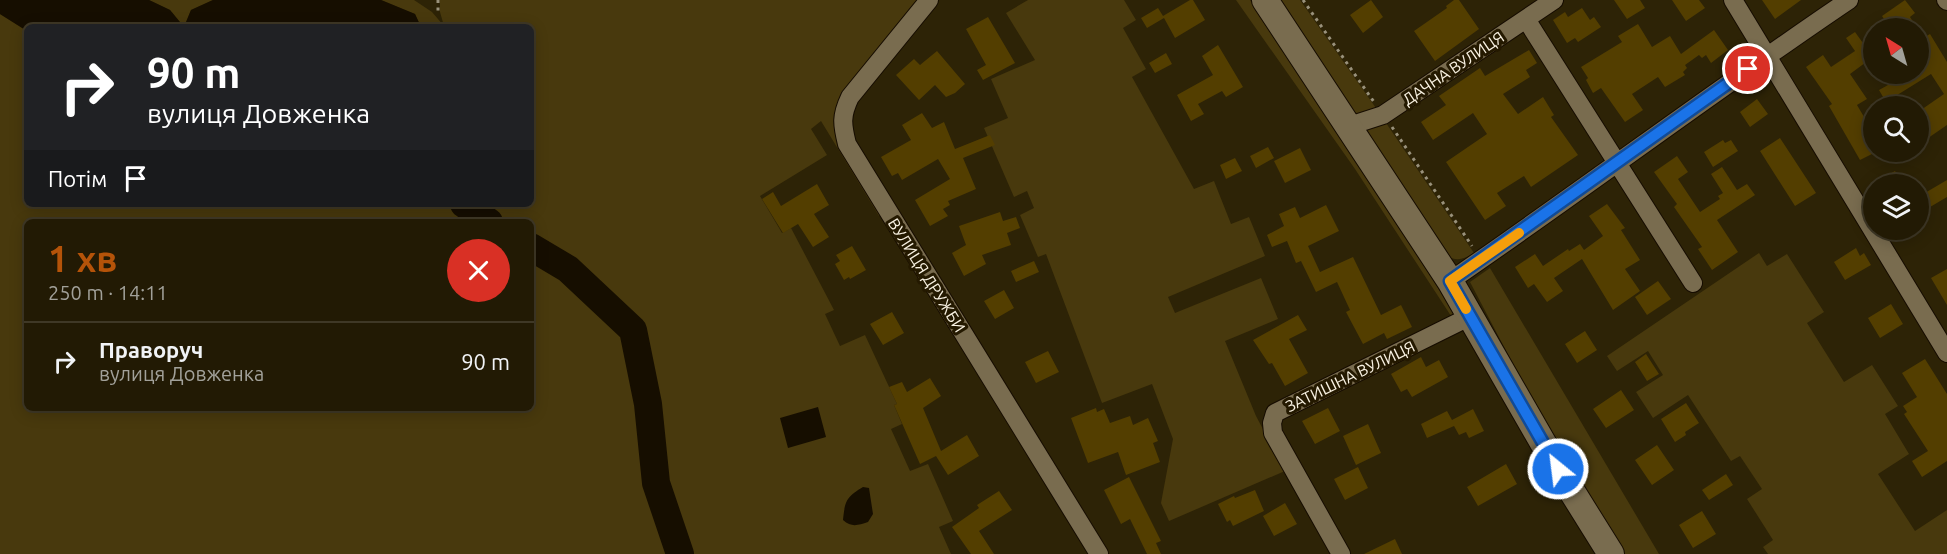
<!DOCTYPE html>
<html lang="uk">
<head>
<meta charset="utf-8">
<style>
  body { margin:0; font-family:Ubuntu,sans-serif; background:#2a230e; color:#f1f3f6; height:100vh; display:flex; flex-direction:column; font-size:22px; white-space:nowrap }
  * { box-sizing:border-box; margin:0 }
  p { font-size:20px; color:#a2a19a }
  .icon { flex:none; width:33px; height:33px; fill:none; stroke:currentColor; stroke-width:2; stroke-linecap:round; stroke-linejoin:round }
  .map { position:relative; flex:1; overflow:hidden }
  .sheet { position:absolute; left:24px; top:219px; width:510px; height:192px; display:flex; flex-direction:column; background:#221a04; border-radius:9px; box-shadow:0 3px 15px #0003,0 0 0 2px #3f3826 }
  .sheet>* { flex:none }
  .guide { position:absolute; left:24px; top:24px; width:510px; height:183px; border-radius:9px; box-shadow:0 3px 15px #0003,0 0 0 2px #3f3826; background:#202124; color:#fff; overflow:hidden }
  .needle { width:39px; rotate:323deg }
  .tools { position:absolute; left:1863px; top:18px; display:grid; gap:12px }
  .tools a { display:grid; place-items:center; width:66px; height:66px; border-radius:50%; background:#221a04; box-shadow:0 3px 15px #0003,0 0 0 2px #3f3826; font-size:30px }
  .pin { position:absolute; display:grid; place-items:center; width:51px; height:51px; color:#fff; margin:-26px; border:3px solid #fff; border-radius:50%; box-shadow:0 2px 6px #0007 }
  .me { position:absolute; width:66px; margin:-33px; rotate:331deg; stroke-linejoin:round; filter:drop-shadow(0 0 4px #0008) }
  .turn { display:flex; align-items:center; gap:21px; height:126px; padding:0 24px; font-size:27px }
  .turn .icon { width:78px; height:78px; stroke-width:2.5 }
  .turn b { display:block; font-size:42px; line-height:51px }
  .then { display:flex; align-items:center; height:57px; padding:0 24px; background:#0003; gap:12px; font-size:22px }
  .round { display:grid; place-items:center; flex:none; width:63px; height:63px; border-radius:32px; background:#2a230e }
  .summary { display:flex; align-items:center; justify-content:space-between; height:102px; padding:0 24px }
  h1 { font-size:36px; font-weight:700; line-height:45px; color:#b45309 }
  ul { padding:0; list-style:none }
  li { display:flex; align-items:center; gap:18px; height:78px; padding:0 24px; border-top:2px solid #3f3826 }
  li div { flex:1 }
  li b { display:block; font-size:22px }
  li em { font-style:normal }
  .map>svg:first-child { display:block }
</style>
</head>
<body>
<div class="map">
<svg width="1947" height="554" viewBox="0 0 1947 554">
  <rect width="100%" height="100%" fill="#2d2306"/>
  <path fill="#48390d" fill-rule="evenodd" d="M149,0H213L191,10L184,27L170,10Z
    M381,0H414L432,12L444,26L440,12V0H921L838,103L883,214L879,216L821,121L811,129L827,155L760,196L782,233L791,228L834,310L825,314L840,346L865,335L897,404L894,405L902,424L891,429L910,471L928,464L953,521L939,527L951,554H0V14L27,31V204H531V27H421L415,14ZM27,222H531V408H27Z
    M1028,0H1124L1136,20L1123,28L1146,69L1132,77L1194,189L1214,181L1231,224L1249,217L1265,256L1168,297L1175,313L1261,278L1278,319L1225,341L1256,416L1285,471L1169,521L1161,503L1173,439L1152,384L1102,403L1046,254L1038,257L1020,215L1034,208L1027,191L1014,197L984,128L1008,118L991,79L1035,60L1006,13Z
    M1236,0H1250L1397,223L1455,315L1453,319L1355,169Z
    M1273,0H1300L1378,111L1364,116L1349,110Z
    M1384,120L1474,253C1463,260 1457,261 1445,256L1360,130Z
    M1759,253L1767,266L1787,254L1824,312L1807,323L1844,382L1872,365L1898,406L1885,414L1909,454L1878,474L1915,531L1947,510V554H1768L1763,547L1773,540L1747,499L1762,489L1740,456L1731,461L1688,395L1653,418L1636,392L1663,375L1648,351L1617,371L1607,356Z
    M1490,268L1659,554H1622L1566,465L1470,282Z"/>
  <path fill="#160e00" d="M0,0H149L170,10L184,27H27V31L0,14Z
    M213,0H381L415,14L421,27H184L191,10Z
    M818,407L826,437L788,448L780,418Z
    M863,487L869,488L873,514L868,522C858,525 852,528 843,520C845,501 846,497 863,487Z"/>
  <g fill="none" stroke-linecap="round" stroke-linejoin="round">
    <path stroke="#160e00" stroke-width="28" d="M464,204L489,222
      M531,247L568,269L633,330L648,404L656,483L680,554"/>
  </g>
  <path fill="#533e00" d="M1190,0H1193L1205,20L1175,38L1164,18L1147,28L1141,18L1158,8L1163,16Z
    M1371,0L1383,17L1363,33L1350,15Z
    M1454,0H1459L1479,29L1435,61L1414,31L1447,8L1446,6Z
    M1614,0H1640L1645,8L1627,19Z
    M1672,0H1699L1705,8L1686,21Z
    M1762,0H1801L1775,19Z
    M1905,0L1915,13L1910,17L1917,28H1890L1882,16Z
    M1582,8L1590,20L1594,17L1601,27L1578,42L1575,38L1567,43L1553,20L1565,12L1568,17Z
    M988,17L1015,63L983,80L977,70L986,65L966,29Z
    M1638,24L1652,47L1670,36L1681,54L1714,30L1728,50L1711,63L1706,55L1702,58L1699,55L1685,65L1687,68L1683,72L1685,75L1665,87L1658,77L1632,94L1643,110L1625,122L1601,88L1593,93L1586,80L1588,78L1581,67L1622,42L1618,36Z
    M1855,32L1873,57L1850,74L1867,99L1857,105L1874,134V153L1860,160L1829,106L1832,104L1806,67L1823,55L1831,67L1855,51L1846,38Z
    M1930,34L1947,62V125L1918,145V112L1944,94L1931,74L1886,102L1879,90L1888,85L1880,74H1918V41Z
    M1218,45L1243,87L1226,97L1222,91L1198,104L1204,114L1191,121L1177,95L1213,75L1202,56Z
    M1529,50L1537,63L1526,70L1530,77L1503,94L1518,114L1543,97L1554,115L1551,117L1578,155L1531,187L1524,176L1497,193L1506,206L1485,220L1446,162L1487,134L1473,113L1433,140L1421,122L1446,105L1439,96L1480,68L1485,76Z
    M937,51L965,84L955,93L946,97L935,85L919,100L896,75L914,59L920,65Z
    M1166,53L1172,64L1155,73L1149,63Z
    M1757,99L1768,114L1750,127L1740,112Z
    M922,113L932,128L944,122L955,149L990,135L995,145L963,158L976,189L948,201L950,205L943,209L948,216L930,226L915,200L950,179L938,159L902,180L898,173L892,176L881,157L911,140L902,125Z
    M1780,138L1816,193L1795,206L1760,151Z
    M1723,140L1725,143L1731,140L1738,151L1713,167L1704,152Z
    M1268,147L1274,158L1256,168L1250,156Z
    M1300,148L1311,170L1285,183L1274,161Z
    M1677,156L1688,172L1678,179L1700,212L1720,199L1718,196L1723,193L1711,174L1722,167L1737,190L1747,184L1755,195L1717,220L1738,252L1712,270L1698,249L1702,247L1674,207L1677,204L1654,172Z
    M1235,158L1242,171L1226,179L1220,165Z
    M1895,171L1903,184H1871Z
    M1947,180V197L1925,210L1918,197Z
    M817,184L829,205L814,214L829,237L813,247L798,224L783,233L762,199L773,192L781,206Z
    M1607,204L1625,228L1621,230L1640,260L1625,269L1640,291L1613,310L1582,259L1554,278L1563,291L1547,302L1534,284L1528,288L1515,267L1535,254L1543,266L1568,249L1569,251L1580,244L1584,250L1603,236L1589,216Z
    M1326,205L1339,231L1308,246L1320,272L1353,257L1381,315L1401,305L1412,327L1387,339L1384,333L1363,344L1346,312L1350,310L1337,282L1316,292L1301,261L1296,263L1287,241L1272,247L1267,235L1284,226L1279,214L1295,207L1300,218Z
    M1000,212L1003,221L1016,217L1020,228L1007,233L1011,245L982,255L986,264L964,276L952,253L966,245L959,226Z
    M852,246L866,270L850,279L849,277L844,280L835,264L840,261L836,255Z
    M1856,248L1860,256L1864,253L1871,265L1845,280L1834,262Z
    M1034,261L1039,272L1016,282L1011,271Z
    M1947,269V305L1931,278Z
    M1658,281L1671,299L1647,315L1635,297Z
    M1004,290L1014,308L995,319L984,301Z
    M1891,304L1903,324L1880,338L1868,318Z
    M892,312L904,333L883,345L870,324Z
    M1298,315L1307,330L1289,339L1308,373L1285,386L1272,363L1269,364L1253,340Z
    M1585,331L1597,350L1577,363L1565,344Z
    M1048,351L1059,372L1036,383L1025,362Z
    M1646,354L1659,374L1647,381L1635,362Z
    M1421,357L1426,367L1439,360L1448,377L1412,397L1407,389L1401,392L1391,374Z
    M1925,359L1947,394V461L1922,477L1912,461L1928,451L1904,414L1907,412L1903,406L1917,397L1902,373Z
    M930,378L941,396L923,408L941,451L967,435L979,456L948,475L936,456L920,464L894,405L897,404L889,387L902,382L907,392Z
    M1621,390L1634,410L1606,428L1593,409Z
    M1686,403L1699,423L1685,432L1686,435L1675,442L1661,419Z
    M1096,408L1097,412L1104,409L1110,423L1130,416L1133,425L1148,418L1158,441L1153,443L1160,462L1126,475L1118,452L1088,463L1071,418Z
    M1328,408L1340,431L1315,444L1302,421Z
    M1473,409L1484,431L1469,438L1466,432L1459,435L1454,426L1427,438L1421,424L1447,411L1452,420Z
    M1368,424L1381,453L1356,465L1343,436Z
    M1657,445L1674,470L1652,485L1635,460Z
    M1506,464L1517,484L1478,506L1467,487Z
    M1358,467L1368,488L1345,500L1334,479Z
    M1726,474L1733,485L1709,500L1702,490Z
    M1129,477L1161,541L1156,543L1161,554H1147L1130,519L1121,524L1104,490Z
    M1255,490L1264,511L1233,526L1230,520L1227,522L1218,504L1234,496L1235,498Z
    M999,491L1012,510L979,531L994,554H971L952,527L979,508L977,505Z
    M1285,503L1297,524L1274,536L1263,516Z
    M1702,511L1716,534L1693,548L1679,525Z
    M1395,539L1402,554H1364Z"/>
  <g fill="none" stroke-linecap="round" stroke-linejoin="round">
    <g stroke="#160c00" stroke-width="20">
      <path id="street" d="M929,0L850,97C841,116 842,124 847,144L1099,554
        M1733,0L1947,353
        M1946,0L1947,1
        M1526,19L1693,283
        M1346,127L1383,115L1554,0
        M1450,281C1584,189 1714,91 1849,0
        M1341,554L1273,433L1272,423L1275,413L1471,316"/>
    </g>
    <g stroke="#160c00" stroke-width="28">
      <path id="secondary" d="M1265,0L1450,281L1558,469L1611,554"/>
    </g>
    <path stroke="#99917b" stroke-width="3" stroke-dasharray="3 4.5" stroke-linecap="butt" d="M438,0V12
      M1303,0L1374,102
      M1392,127L1472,246"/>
    <use href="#street" stroke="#796c4f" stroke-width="18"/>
    <use href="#secondary" stroke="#796c4f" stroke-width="26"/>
  </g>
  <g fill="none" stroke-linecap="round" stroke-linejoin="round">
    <g stroke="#114b97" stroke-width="15">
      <path id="route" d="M1558,469L1450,281L1748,69"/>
    </g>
    <use href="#route" stroke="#1a73e8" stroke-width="10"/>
    <path stroke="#f59e0b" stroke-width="10" d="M1466,309L1450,281L1519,233"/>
  </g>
  <g text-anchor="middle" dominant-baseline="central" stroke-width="6" stroke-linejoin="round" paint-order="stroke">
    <g font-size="16" fill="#f9f2e2" stroke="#241900">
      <text transform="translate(1453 68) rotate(-34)">ДАЧНА ВУЛИЦЯ</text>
      <text transform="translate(927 275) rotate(58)">ВУЛИЦЯ ДРУЖБИ</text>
      <text transform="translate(1350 376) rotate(-26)">ЗАТИШНА ВУЛИЦЯ</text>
    </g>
  </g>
</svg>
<div class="tools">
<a><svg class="needle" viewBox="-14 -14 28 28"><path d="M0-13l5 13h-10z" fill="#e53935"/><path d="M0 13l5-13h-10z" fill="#a2a19a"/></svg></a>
<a><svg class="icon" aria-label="search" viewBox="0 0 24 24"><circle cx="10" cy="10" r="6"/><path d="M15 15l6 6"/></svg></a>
<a><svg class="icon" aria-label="layers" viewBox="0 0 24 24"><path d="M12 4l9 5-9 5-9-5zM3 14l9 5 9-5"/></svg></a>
</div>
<div class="pin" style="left:1748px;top:69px;background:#d93025"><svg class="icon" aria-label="arrive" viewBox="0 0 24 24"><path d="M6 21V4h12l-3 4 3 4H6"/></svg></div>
<svg class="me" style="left:1558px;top:469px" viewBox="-20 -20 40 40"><circle r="17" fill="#1a73e8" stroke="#fff" stroke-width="3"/><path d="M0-11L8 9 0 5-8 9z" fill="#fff"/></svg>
<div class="guide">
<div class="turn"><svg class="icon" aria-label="right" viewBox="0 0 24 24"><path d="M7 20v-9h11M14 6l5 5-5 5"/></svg><div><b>90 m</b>вулиця Довженка</div></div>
<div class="then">Потім<svg class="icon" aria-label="arrive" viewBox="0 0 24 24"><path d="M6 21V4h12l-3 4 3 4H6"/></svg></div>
</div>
<section class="sheet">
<div class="summary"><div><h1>1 хв</h1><p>250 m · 14:11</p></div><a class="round" style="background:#d93025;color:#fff"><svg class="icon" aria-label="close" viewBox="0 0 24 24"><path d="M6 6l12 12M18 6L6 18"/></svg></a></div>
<ul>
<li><svg class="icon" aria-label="right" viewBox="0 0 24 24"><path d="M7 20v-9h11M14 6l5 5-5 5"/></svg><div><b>Праворуч</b><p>вулиця Довженка</p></div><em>90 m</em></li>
</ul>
</section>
</div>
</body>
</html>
